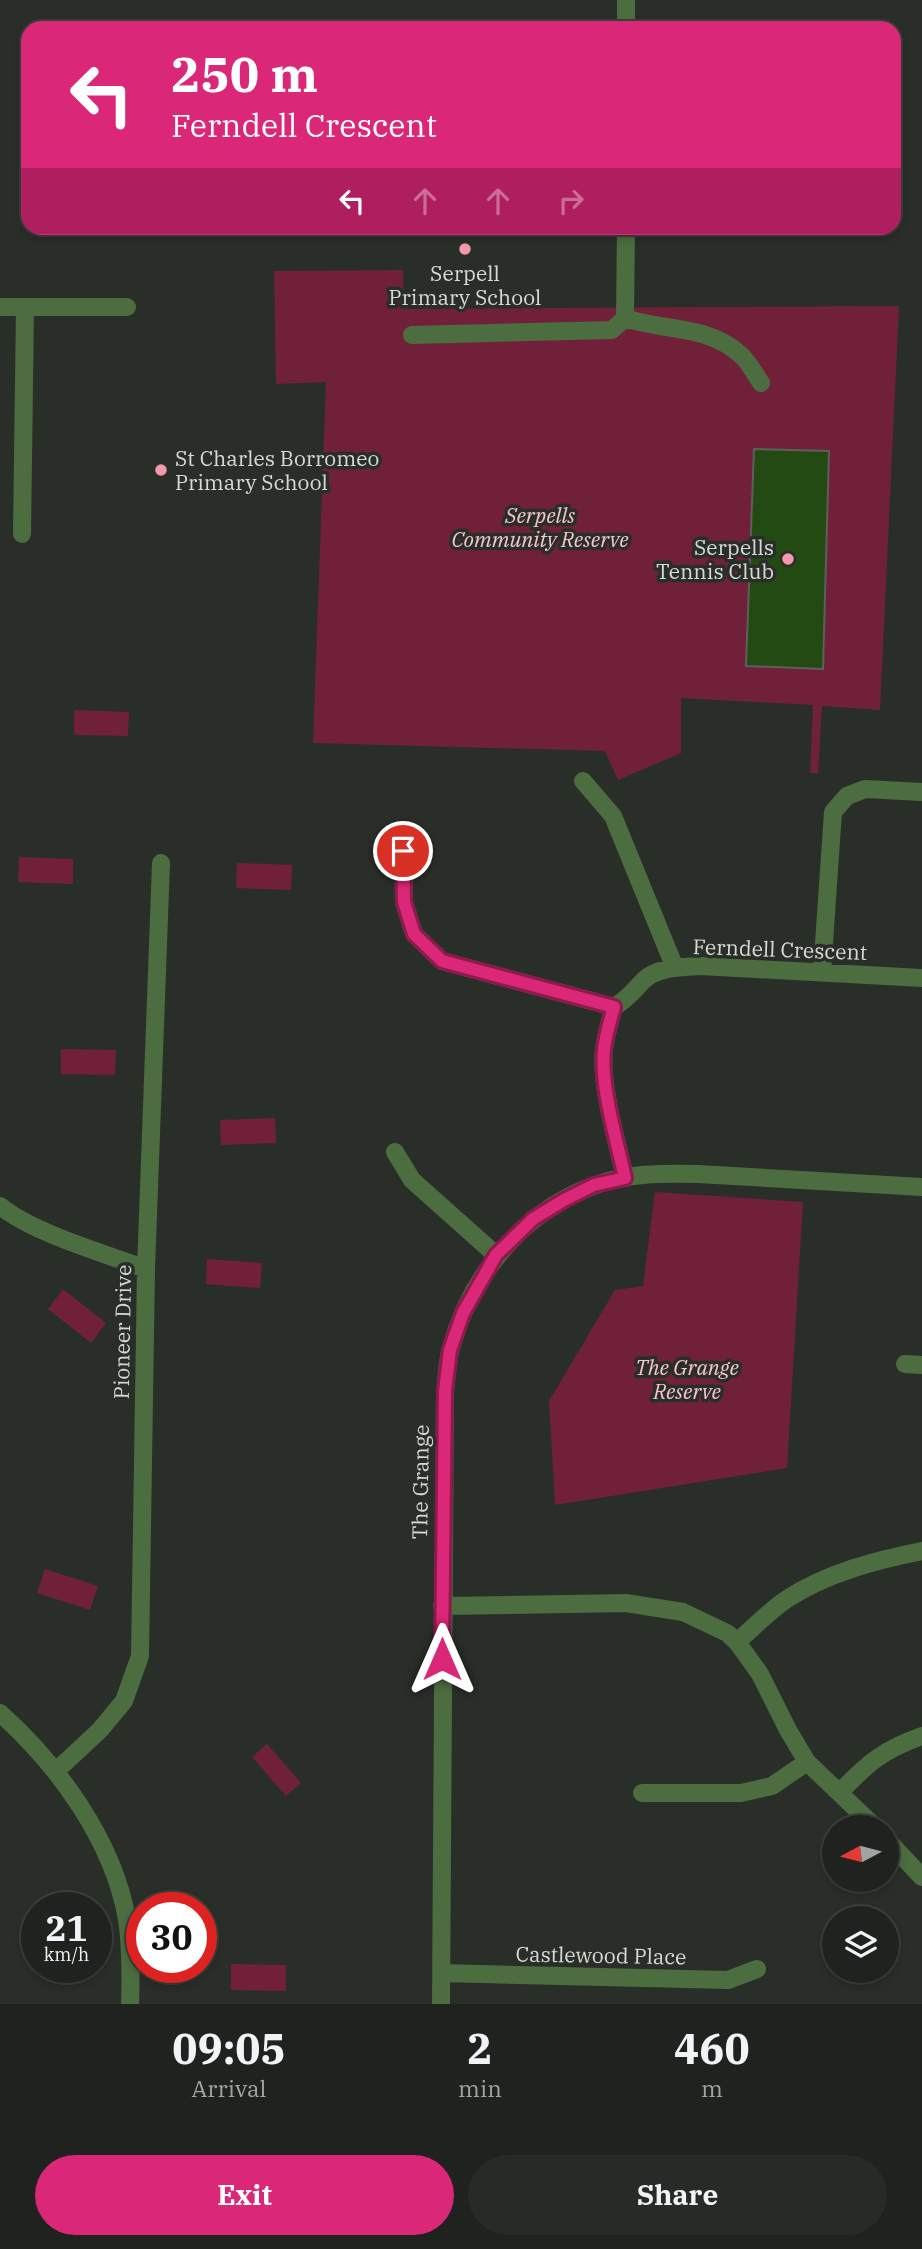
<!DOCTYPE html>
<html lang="en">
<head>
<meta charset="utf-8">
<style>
  body { margin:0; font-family:"IBM Plex Serif",serif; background:#282a28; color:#f1f3f6; height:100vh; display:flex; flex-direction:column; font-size:26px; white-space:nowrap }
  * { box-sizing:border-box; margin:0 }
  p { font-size:23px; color:#a2a4a4 }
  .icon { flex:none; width:38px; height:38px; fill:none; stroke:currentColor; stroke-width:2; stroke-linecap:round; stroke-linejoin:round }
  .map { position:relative; height:2004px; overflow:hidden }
  .panel { display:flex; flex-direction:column; background:#20221f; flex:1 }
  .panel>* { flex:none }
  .guide { position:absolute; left:21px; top:21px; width:880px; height:214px; border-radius:21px; box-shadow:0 4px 10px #0003,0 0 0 2px #3d3f3d; background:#db2777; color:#fff; overflow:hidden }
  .needle { width:46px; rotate:263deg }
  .tools { position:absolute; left:822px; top:1815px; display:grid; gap:14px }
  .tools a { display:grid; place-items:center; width:77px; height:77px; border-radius:50%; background:#20221f; box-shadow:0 4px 10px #0003,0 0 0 2px #3d3f3d; font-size:35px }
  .speed { position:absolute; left:21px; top:1892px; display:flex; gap:14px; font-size:35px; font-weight:700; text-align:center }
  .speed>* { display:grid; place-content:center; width:91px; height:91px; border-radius:50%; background:#20221f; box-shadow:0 4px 10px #0003,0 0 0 2px #3d3f3d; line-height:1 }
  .speed small { font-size:18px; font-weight:400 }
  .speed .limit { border:10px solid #d22; background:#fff; color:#111 }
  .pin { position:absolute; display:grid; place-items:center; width:60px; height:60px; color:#fff; margin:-30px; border:4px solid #fff; border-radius:50%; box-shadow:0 2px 7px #0007 }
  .me { position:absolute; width:77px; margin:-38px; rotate:0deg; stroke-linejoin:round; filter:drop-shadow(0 0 5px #0008) }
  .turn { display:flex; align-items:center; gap:24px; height:147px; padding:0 35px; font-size:32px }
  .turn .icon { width:91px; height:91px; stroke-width:2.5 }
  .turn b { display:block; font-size:49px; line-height:60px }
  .lanes { display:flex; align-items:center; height:66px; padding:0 35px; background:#0003; justify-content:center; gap:35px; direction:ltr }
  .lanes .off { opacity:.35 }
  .eta { display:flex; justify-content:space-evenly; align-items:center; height:119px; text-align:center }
  .eta b { font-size:42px; font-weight:800; line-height:49px }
  .primary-button { display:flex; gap:14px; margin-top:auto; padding:14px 35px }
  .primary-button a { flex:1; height:80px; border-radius:42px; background:#db2777; color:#fff; font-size:28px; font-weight:800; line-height:80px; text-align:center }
  .primary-button a+a { background:#282a28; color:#f1f3f6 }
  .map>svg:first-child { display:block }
</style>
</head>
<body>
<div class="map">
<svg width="922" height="2004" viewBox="0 0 922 2004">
  <rect width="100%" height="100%" fill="#2a2e29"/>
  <path fill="#702139" d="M403,270L404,309L899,306L880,710L822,706L818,773H810L813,705L681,698V753L618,780L605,751L313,743L326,382L276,384L274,271Z
    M74,710L129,712L128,736L74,735Z
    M19,857L73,859V884L18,882Z
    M237,863L292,865L291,890L236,888Z
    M61,1049L116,1050L115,1075L61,1074Z
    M275,1118L276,1143L221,1145L220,1120Z
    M655,1192L803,1202L787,1468L555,1505L549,1401L615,1290L643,1286Z
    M207,1259L262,1263L260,1288L206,1284Z
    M63,1289L106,1323L91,1343L48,1309Z
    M45,1569L98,1586L90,1610L37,1593Z
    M267,1744L301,1783L286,1796L252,1757Z
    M231,1964L286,1965V1991L231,1990Z"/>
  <path fill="#244a13" stroke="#5c605b" stroke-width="2" d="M754,449L829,451L823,669L746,666Z"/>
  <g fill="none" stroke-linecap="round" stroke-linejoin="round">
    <path stroke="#4b6d3f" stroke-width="18" d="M626,28V0
      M0,307H127
      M625,318C666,332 708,324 742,356C749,363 755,374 761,383
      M412,335L612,330L625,318L626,228
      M22,534L25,307
      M583,781L613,816L675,968
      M403,833L404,902L414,934L442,961L614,1007
      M822,972L833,812L847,796L865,789L922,792
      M395,1152L412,1180L496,1255
      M625,1178C617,1141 600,1086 604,1049C606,1034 610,1021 614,1007C629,998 632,992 643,981C656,967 683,967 701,966L922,978
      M0,1206C33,1233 104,1253 146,1269
      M905,1364L922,1365
      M442,1606L626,1603L683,1612L727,1633L737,1642L760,1674L788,1730L807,1762L875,1827
      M737,1642C753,1628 769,1611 787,1599C827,1573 876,1560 922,1551
      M0,1713C58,1765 113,1840 127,1919C131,1947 131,1976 130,2004
      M56,1771L100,1730L124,1701L140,1656L146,1269L161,863
      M840,1792C869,1762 883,1750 922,1736
      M642,1793H741L772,1786L807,1762
      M887,1840L922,1877
      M441,1973L728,1980L757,1969
      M441,2004L445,1391C447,1377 447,1362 451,1348C470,1277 522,1212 593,1186C626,1173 664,1173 698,1174L922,1187"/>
  </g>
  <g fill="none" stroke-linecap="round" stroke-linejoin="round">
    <g stroke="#8e194d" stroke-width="18">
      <path id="route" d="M403,851L404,902L414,934L442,961L614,1007C610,1021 606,1034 604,1049C600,1086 617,1141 625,1178L594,1185L564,1200L533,1219L496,1255L463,1313L450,1350L445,1391L442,1659"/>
    </g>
    <use href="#route" stroke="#db2777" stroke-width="12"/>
  </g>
  <g fill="#f29aad" stroke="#2a2e29" stroke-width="2.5">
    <circle cx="465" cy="249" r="7"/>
    <circle cx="161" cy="470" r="7"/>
    <circle cx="788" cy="559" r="7"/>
  </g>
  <g text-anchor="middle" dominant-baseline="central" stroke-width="7" stroke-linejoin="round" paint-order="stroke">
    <g font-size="21" fill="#d7d9d6" stroke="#2a2e29">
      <text x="465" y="273">Serpell<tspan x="465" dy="24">Primary School</tspan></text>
      <text x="175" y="458" text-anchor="start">St Charles Borromeo<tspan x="175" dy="24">Primary School</tspan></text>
      <text x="774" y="547" text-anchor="end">Serpells<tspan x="774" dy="24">Tennis Club</tspan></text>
    </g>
    <g font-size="21" font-style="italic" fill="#f8c5cf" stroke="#2a2e29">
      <text x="540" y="515">Serpells<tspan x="540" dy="24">Community Reserve</tspan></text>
      <text x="687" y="1367">The Grange<tspan x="687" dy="24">Reserve</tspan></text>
    </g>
    <g font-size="21" fill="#d7d9d6" stroke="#2a2e29">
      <text transform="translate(780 949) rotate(2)">Ferndell Crescent</text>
      <text transform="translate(122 1332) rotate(-89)">Pioneer Drive</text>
      <text transform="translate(420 1482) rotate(-89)">The Grange</text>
      <text transform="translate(601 1955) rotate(1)">Castlewood Place</text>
    </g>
  </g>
</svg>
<div class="tools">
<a><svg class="needle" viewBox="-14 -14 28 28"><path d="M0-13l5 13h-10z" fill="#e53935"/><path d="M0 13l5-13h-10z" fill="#a2a4a4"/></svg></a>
<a><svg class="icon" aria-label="layers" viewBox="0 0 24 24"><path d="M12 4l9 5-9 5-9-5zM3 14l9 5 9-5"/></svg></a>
</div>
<div class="speed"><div>21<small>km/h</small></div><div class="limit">30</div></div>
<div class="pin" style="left:403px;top:851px;background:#d93025"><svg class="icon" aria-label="arrive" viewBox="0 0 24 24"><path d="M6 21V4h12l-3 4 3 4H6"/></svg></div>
<svg class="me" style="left:442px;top:1659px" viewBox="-20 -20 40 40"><path d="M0-17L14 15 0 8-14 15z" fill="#db2777" stroke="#fff" stroke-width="4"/></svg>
<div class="guide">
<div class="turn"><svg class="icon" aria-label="left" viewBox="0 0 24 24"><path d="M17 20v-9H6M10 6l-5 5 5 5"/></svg><div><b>250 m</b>Ferndell Crescent</div></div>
<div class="lanes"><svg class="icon" aria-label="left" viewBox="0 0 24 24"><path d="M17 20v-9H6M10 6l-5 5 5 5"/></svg><svg class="icon off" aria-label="ahead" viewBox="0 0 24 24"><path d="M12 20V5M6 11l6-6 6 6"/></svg><svg class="icon off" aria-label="ahead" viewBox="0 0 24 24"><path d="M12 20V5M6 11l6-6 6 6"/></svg><svg class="icon off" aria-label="right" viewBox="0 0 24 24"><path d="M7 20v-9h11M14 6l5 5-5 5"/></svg></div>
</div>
</div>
<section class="panel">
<div class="eta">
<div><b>09:05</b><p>Arrival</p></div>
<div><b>2</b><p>min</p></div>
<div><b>460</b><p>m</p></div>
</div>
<div class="primary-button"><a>Exit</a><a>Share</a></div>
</section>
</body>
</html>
